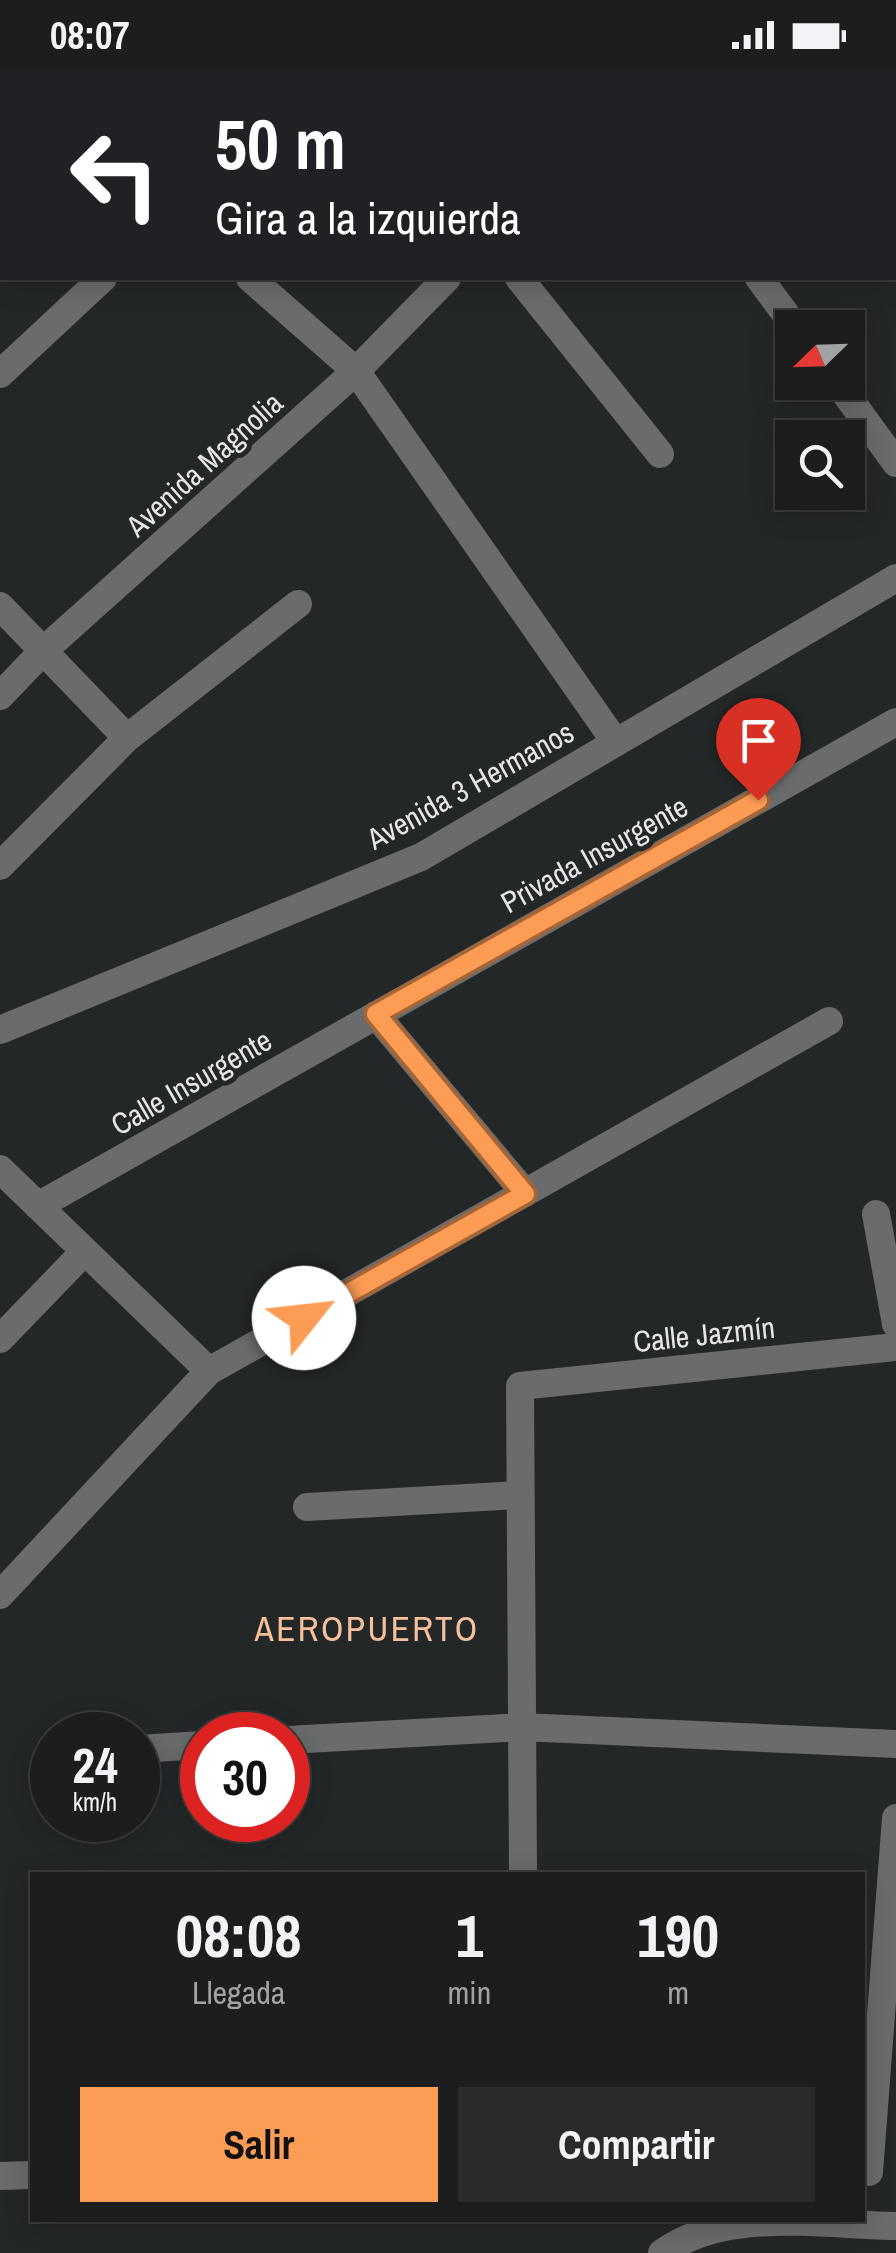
<!DOCTYPE html>
<html lang="es">
<head>
<meta charset="utf-8">
<style>
  body { margin:0; font-family:"Archivo Narrow",sans-serif; background:#282a2b; color:#f1f3f6; height:100vh; display:flex; flex-direction:column; font-size:38px; white-space:nowrap }
  * { box-sizing:border-box; margin:0 }
  p { font-size:32px; color:#a0a2a4 }
  .icon { flex:none; width:55px; height:55px; fill:none; stroke:currentColor; stroke-width:2; stroke-linecap:round; stroke-linejoin:round }
  .map { position:relative; flex:1; overflow:hidden }
  .details { position:absolute; left:30px; top:1802px; width:835px; height:350px; display:flex; flex-direction:column; background:#1b1d1e; border-radius:0px; box-shadow:0 5px 25px #0003,0 0 0 2px #393b3c }
  .details>* { flex:none }
  .guide { position:absolute; left:0px; top:0px; width:898px; height:210px; box-shadow:0 5px 25px #0003,0 0 0 2px #393b3c; background:#202124; color:#fff; overflow:hidden }
  .needle { width:65px; rotate:247deg }
  .controls { position:absolute; left:775px; top:240px; display:grid; gap:20px }
  .controls a { display:grid; place-items:center; width:90px; height:90px; border-radius:0px; background:#1b1d1e; box-shadow:0 5px 25px #0003,0 0 0 2px #393b3c; font-size:50px }
  .speed { position:absolute; left:30px; top:1642px; display:flex; gap:20px; font-size:50px; font-weight:700; text-align:center }
  .speed>* { display:grid; place-content:center; width:130px; height:130px; border-radius:50%; background:#1b1d1e; box-shadow:0 5px 25px #0003,0 0 0 2px #393b3c; line-height:1 }
  .speed small { font-size:25px; font-weight:400 }
  .speed .limit { border:15px solid #d22; background:#fff; color:#111 }
  .pin { position:absolute; display:grid; place-items:center; width:85px; height:85px; color:#fff; margin:-102px -42px; border-radius:50% 50% 50% 0; rotate:-45deg; box-shadow:0 0 10px #0007 }
  .pin .icon { rotate:45deg }
  .me { position:absolute; width:110px; margin:-55px; rotate:61deg; stroke-linejoin:round; filter:drop-shadow(0 0 8px #0008) }
  .turn { display:flex; align-items:center; gap:35px; height:210px; padding:0 50px; font-size:45px }
  .turn .icon { width:130px; height:130px; stroke-width:2.5 }
  .turn b { display:block; font-size:70px; line-height:85px }
  .eta { display:flex; justify-content:space-evenly; align-items:center; height:170px; text-align:center }
  .eta b { font-size:60px; font-weight:800; line-height:70px }
  .action { display:flex; gap:20px; margin-top:auto; padding:20px 50px }
  .action a { flex:1; height:115px; border-radius:0px; background:#fd9c55; color:#111; font-size:40px; font-weight:800; line-height:115px; text-align:center }
  .action a+a { background:#282a2b; color:#f1f3f6 }
  .status { display:flex; justify-content:space-between; align-items:center; height:70px; padding:0 50px; background:#1b1d1e; direction:ltr }
  .status svg { height:28px; fill:currentColor }
  .map>svg:first-child { display:block }
</style>
</head>
<body>
<div class="status"><b>08:07</b><svg viewBox="0 0 49 12"><path d="M0 12V9h3v3zM5 12V6h3v6zM10 12V3h3v9zM15 12V0h3v12zM26 1h20v11H26zM47 4h2v5h-2z"/></svg></div>
<div class="map">
<svg width="896" height="2183" viewBox="0 0 896 2183">
  <rect width="100%" height="100%" fill="#242728"/>
  <g fill="none" stroke-linecap="round" stroke-linejoin="round">
    <path stroke="#696b6d" stroke-width="28" d="M598,0L601,2
      M25,2L28,0
      M344,2L348,0
      M652,2L654,0
      M0,24L2,22
      M250,208L356,301L614,670
      M519,208L660,384
      M759,208L796,258
      M0,304L103,208
      M837,312L896,393
      M0,536L127,668
      M0,626L43,581L356,301L447,208
      M0,796L127,668L298,534
      M376,945L525,1123
      M0,960L421,787L896,508
      M0,1099L209,1301
      M38,1136L896,652
      M876,1144L896,1254
      M0,1269L85,1181
      M307,1437L520,1425
      M0,1525L209,1301L829,951
      M288,1670L522,1657L896,1674
      M138,1679L202,1675
      M523,1805L520,1316L896,1277
      M869,2102L896,1748
      M0,2106L32,2105
      M662,2183C725,2137 822,2155 896,2156"/>
  </g>
  <g fill="none" stroke-linecap="round" stroke-linejoin="round">
    <g stroke="#a46537" stroke-width="25">
      <path id="route" d="M304,1248L525,1124L376,944L758,730"/>
    </g>
    <use href="#route" stroke="#fd9c55" stroke-width="18"/>
  </g>
  <g text-anchor="middle" dominant-baseline="central" stroke-width="10" stroke-linejoin="round" paint-order="stroke">
    <g font-size="30" fill="#e4e6e7" stroke="#242728">
      <text transform="translate(204 394) rotate(-42)">Avenida Magnolia</text>
      <text transform="translate(470 715) rotate(-29)">Avenida 3 Hermanos</text>
      <text transform="translate(594 784) rotate(-29)">Privada Insurgente</text>
      <text transform="translate(191 1012) rotate(-30)">Calle Insurgente</text>
      <text transform="translate(704 1264) rotate(-6)">Calle Jazmín</text>
    </g>
    <g font-size="35" letter-spacing="2.5" fill="#f7c09c" stroke="#242728">
      <text x="367" y="1558">AEROPUERTO</text>
    </g>
  </g>
</svg>
<div class="controls">
<a><svg class="needle" viewBox="-14 -14 28 28"><path d="M0-13l5 13h-10z" fill="#e53935"/><path d="M0 13l5-13h-10z" fill="#a0a2a4"/></svg></a>
<a><svg class="icon" aria-label="search" viewBox="0 0 24 24"><circle cx="10" cy="10" r="6"/><path d="M15 15l6 6"/></svg></a>
</div>
<div class="speed"><div>24<small>km/h</small></div><div class="limit">30</div></div>
<div class="pin" style="left:758px;top:730px;background:#d93025"><svg class="icon" aria-label="arrive" viewBox="0 0 24 24"><path d="M6 21V4h12l-3 4 3 4H6"/></svg></div>
<svg class="me" style="left:304px;top:1248px" viewBox="-20 -20 40 40"><circle r="19" fill="#fff"/><path d="M0-13L10 11 0 6-10 11z" fill="#fd9c55"/></svg>
<div class="guide">
<div class="turn"><svg class="icon" aria-label="left" viewBox="0 0 24 24"><path d="M17 20v-9H6M10 6l-5 5 5 5"/></svg><div><b>50 m</b>Gira a la izquierda</div></div>
</div>
<section class="details">
<div class="eta">
<div><b>08:08</b><p>Llegada</p></div>
<div><b>1</b><p>min</p></div>
<div><b>190</b><p>m</p></div>
</div>
<div class="action"><a>Salir</a><a>Compartir</a></div>
</section>
</div>
</body>
</html>
